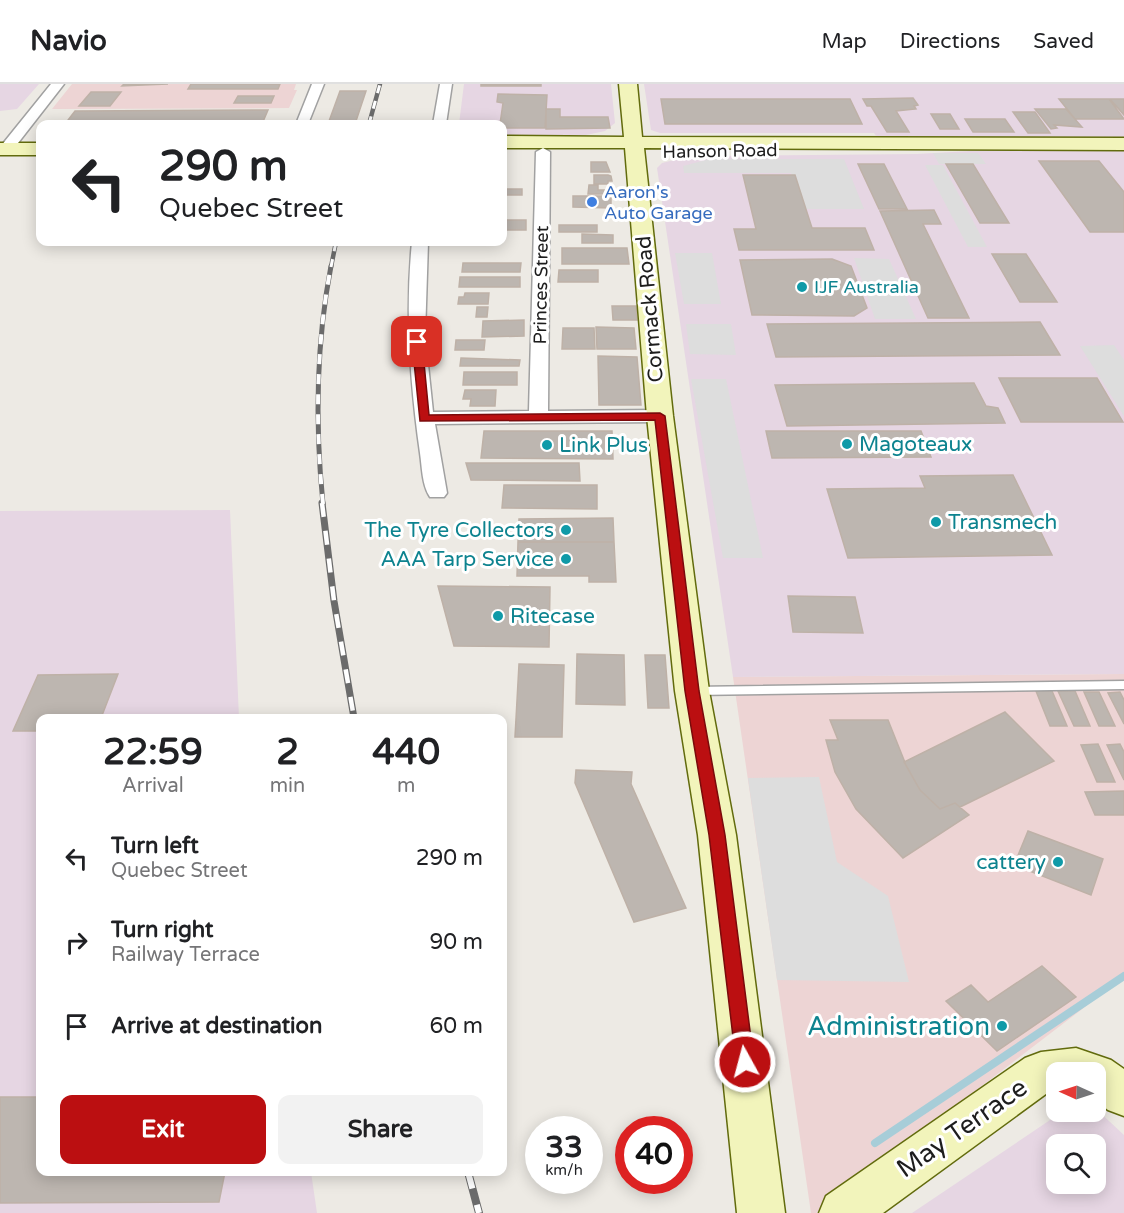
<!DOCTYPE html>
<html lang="en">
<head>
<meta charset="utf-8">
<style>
  body { margin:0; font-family:"Varela Round",sans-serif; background:#f2f2f2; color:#202124; height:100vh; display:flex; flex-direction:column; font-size:22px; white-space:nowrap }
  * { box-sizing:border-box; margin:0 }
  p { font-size:20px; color:#757577 }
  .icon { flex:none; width:33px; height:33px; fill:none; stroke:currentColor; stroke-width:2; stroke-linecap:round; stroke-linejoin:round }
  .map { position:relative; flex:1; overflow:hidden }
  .panel { position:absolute; left:36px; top:630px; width:471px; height:462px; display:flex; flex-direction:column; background:#fff; border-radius:12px; box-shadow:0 3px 15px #0003 }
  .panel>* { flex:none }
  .guide { position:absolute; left:36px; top:36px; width:471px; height:126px; border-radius:12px; box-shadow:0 3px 15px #0003; background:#fff; color:#202124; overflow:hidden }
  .needle { width:39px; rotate:273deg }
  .fabs { position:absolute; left:1046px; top:978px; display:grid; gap:12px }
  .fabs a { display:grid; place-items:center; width:60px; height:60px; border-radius:12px; background:#fff; box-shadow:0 3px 15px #0003; font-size:30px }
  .speed { position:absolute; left:525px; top:1032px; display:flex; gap:12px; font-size:30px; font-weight:700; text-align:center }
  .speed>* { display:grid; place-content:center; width:78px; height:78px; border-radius:50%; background:#fff; box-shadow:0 3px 15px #0003; line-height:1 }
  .speed small { font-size:15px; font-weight:400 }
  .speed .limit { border:9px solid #d22; background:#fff; color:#111 }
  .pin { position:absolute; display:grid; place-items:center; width:51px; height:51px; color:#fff; margin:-26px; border-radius:12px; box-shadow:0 3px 9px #0006 }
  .me { position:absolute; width:66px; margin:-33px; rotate:353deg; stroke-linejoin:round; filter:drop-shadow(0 0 4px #0008) }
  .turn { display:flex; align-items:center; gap:21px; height:126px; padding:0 24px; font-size:27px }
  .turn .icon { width:78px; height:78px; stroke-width:2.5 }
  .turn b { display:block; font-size:42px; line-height:51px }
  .eta { display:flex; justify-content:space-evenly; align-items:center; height:102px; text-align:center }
  .eta b { font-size:36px; font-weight:800; line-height:42px }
  .primary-button { display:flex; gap:12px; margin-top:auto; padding:12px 24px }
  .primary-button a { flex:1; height:69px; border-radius:12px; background:#bb0f11; color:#fff; font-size:24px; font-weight:800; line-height:69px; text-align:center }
  .primary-button a+a { background:#f2f2f2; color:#202124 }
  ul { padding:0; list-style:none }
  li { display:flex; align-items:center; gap:18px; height:84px; padding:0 24px }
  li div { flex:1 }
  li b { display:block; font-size:22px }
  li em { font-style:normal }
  header { display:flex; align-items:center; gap:36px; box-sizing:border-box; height:84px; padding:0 30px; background:#fff; border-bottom:2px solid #e0e0e0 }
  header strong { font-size:28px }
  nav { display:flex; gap:33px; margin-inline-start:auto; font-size:21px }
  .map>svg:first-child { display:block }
</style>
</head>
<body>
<header>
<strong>Navio</strong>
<nav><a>Map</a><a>Directions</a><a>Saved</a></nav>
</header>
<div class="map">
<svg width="1124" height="1129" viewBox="0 0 1124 1129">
  <rect width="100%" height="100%" fill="#edeae4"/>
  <path fill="#edd4d4" d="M72,0H296L294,6H297L289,24L52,25Z
    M1124,590V893L816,1129H811L733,593Z"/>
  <path fill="#e6d6e3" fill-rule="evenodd" d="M0,0H39L17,25L0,27Z
    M464,0H611L615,39L605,47L586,51L503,53L502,40H459Z
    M644,0H1124V53H877L874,49H660L651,46Z
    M987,66H1124V590L733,593L657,84L662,79L678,75L707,72L917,70Z
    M230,426L239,634H40V1088H311L317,1129H0V427Z
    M1095,1024L1124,1051V1129H912L1062,1028H1095ZM1095,1060V1100H1056V1060Z"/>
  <path fill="#ddd" d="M933,69H978L986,80H939Z
    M710,75H844L864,125H804L791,89H684L683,82Z
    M925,81H943L987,163H968Z
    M675,169H712L721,220H684Z
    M854,174L889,175L916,235H875Z
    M686,240H731L736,271L690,270Z
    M1114,261L1124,276V332L1080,262Z
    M691,295H726L763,474H723Z
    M819,693L837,778L888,812L909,898L777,896L748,694Z"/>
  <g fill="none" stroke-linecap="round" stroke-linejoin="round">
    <path stroke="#a7cdd8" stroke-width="8" d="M875,1059L1124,892"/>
  </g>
  <path fill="#bdb6b0" stroke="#beb1a7" stroke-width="1.5" d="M124,0H168L122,2Z
    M191,0H280L278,5H188Z
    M481,0H541V2H481Z
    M340,7H366L355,40H328Z
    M91,8H121L110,22H79Z
    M498,10L547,11L545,44H502L500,40L503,19L497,18Z
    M238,12H274L271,19H234Z
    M913,14L918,21L914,22L916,25L896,27L909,48H887L871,22H867L863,15Z
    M661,15H850L862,40H665Z
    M1059,15H1109L1124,35H1075Z
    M1110,15H1124V31Z
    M546,25H560V33H608L610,44L546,45Z
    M1035,25H1066L1082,43L1054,41L1057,44L1051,45Z
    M268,26L262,40H65L75,27Z
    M1013,28H1035L1050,49H1028Z
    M931,30H950L959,45H940Z
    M965,35H1005L1014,48H973Z
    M1039,77H1099L1124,108V148H1090Z
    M591,78H606L610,88H591Z
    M858,80H884L907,125H879Z
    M946,80H973L1009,139H980Z
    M594,91H608L611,92L612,97H608V100H594Z
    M743,91H795L812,144H865L874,166H739L734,145H756Z
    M589,101H598V106H613V110H588Z
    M502,105H522V111H502Z
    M573,112H611V124L573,123Z
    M934,126L941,140H923L969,234H928L880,127Z
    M502,136H526V146H502Z
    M559,141H597V148H559Z
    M582,150L613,151V159H582Z
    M460,158H483L482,161H459Z
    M562,164H627L629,180H562Z
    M992,170H1026L1057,218H1020Z
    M832,175L851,182L867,224L854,232L752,231L740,176Z
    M463,179H521L520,188H462Z
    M559,186H598V198H558Z
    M460,193H520V203H459Z
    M465,209H489L488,220H458L459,213H464Z
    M612,222H636L637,236H613Z
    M477,223H488L487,233H476Z
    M524,236V252L482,253L483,237Z
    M1040,238L1060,271L776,273L767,240Z
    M596,243L634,244L636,265H597Z
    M563,244H594L595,265H562Z
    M456,256H485L484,266H455Z
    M598,272L637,273L641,321H599Z
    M461,274L520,276L519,282H460Z
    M464,288H517V301H463Z
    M999,294H1097L1123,338H1021Z
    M974,299L986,322L998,324L1005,339L787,342L775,301Z
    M465,306H496L495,322H470L471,315H463Z
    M484,347H612L613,375L481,374Z
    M766,347H921L931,373L772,374Z
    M466,379H579L580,397L471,396Z
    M1013,391L1052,471L848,474L827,405L925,404L920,392Z
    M504,401H597V425L502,424Z
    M613,434L614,458H518L519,435Z
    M518,458H614L616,498H589V492H517Z
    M438,502L550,503L549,563L454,562Z
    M788,512L855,513L863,549L793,548Z
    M577,570L624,571L625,621L576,620Z
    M645,571H665L669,624H648Z
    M519,580L564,581L562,653H515Z
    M118,590L101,634H40V647H13L38,591Z
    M1036,607H1052L1067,642H1050Z
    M1058,607H1075L1090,642H1074Z
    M1084,608H1099L1115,642H1099Z
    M1120,608L1124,616V640L1108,609Z
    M1005,628L1054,677L960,723L955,719L940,725L920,706L904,678Z
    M830,636H888L906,681L920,706L940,725L955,719L969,731L903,774L856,725L835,688L826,656H838Z
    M1098,660L1115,698H1097L1081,661Z
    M1120,660L1124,668V696L1107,661Z
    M576,686L632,688L631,700L686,824L634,838L575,699Z
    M1124,707V731H1095L1085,708Z
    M1028,747L1103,775L1091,811L1014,781Z
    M1042,882L1076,913L997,967L946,917L971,901L988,918Z
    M0,1013H40V1088H225L219,1118L0,1119Z"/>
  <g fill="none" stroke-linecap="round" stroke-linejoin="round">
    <g stroke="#a1a1a1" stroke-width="3">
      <path id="lane" d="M1124,597V605L693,611L687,607L693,603Z"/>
    </g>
    <g stroke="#a1a1a1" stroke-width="3">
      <path id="street" d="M51,0H64L11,68H1V62Z
        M312,0H324L308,40H296Z
        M440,0H452L446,40H433Z
        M543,64L550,68L548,327L660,326L670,332L660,338L435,340L447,409L444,413H430C422,402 422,382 420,369C410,299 405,229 412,158H428L425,252L433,328L529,327L536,68Z"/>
    </g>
    <g stroke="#626b0d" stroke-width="3">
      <path id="secondary" d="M619,0H637L642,53L1124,54V66L644,64L673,332L709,607L736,751L785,1129H737L698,751L675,607L647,332L625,64H502V52L624,53Z
        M0,59H40V71H0Z
        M1076,964L1111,976L1124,985V1032L1108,1026L1095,1016V988H1056V1006L1050,1007L883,1129H819L826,1112L1025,974L1041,968Z"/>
    </g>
    <use href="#lane" fill="#fff" fill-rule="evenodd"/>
    <use href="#street" fill="#fff" fill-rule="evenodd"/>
    <use href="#secondary" fill="#f2f4bb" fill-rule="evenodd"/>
    <g stroke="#6b6b6b" stroke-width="4.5">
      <path id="rail-far3" d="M369,40L380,0
        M331,183L336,158"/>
    </g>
    <g stroke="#6b6b6b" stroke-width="5">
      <path id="rail-far2" d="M323,420C315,341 316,260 331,182"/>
    </g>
    <g stroke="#6b6b6b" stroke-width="7">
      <path id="rail-far1" d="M322,419L334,517L354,634"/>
    </g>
    <g stroke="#6b6b6b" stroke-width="8">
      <path id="rail" d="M468,1088L479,1129"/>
    </g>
    <use href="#rail-far3" stroke="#fff" stroke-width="3" stroke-dasharray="8" stroke-linecap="butt"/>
    <use href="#rail-far2" stroke="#fff" stroke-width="4" stroke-dasharray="10" stroke-linecap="butt"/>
    <use href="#rail-far1" stroke="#fff" stroke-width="4.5" stroke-dasharray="14" stroke-linecap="butt"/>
    <use href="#rail" stroke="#fff" stroke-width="6" stroke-dasharray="17" stroke-linecap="butt"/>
  </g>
  <path fill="#bb0f11" stroke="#7a0a0b" stroke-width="1.5" d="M417,255L422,258L429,331L660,329L665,332L699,607L725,751L754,978L751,983L745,986L738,983L736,978L709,751L685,607L655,336L420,337L412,258Z"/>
  <circle fill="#3f7fe0" stroke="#fff" stroke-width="2" cx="592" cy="118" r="6"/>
  <g fill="#0f9aa8" stroke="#fff" stroke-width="2">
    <circle cx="802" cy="203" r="6"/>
    <circle cx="847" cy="360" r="6"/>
    <circle cx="547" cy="361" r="6"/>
    <circle cx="936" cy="438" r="6"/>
    <circle cx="566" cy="446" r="6"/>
    <circle cx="566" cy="475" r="6"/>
    <circle cx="498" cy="532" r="6"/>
    <circle cx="1058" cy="778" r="6"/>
    <circle cx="1002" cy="942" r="6"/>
  </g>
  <g text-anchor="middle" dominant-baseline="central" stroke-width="6" stroke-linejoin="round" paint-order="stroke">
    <g font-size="18" fill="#1d1d1d" stroke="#fff">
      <text transform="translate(720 67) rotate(-1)">Hanson Road</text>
      <text transform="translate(541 201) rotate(-89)">Princes Street</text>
    </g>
    <g font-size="18" fill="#366cbe" stroke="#fff" text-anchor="start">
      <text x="604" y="108">Aaron's<tspan x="604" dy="21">Auto Garage</tspan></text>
    </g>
    <g font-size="18" fill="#0d838f" stroke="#fff" text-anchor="start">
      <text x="814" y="203">IJF Australia</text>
    </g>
    <g font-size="21" fill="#1d1d1d" stroke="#fff">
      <text transform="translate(650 225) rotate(-95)">Cormack Road</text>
    </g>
    <g font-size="21" fill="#0d838f" stroke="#fff" text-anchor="start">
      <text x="859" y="360">Magoteaux</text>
      <text x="559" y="361">Link Plus</text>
      <text x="948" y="438">Transmech</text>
      <text x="554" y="446" text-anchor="end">The Tyre Collectors</text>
      <text x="554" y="475" text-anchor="end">AAA Tarp Service</text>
      <text x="510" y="532">Ritecase</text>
      <text x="1046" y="778" text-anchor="end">cattery</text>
    </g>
    <g font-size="26" fill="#0d838f" stroke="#fff" text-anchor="end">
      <text x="990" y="942">Administration</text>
    </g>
    <g font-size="26" fill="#1d1d1d" stroke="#fff">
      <text transform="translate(962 1044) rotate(-35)">May Terrace</text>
    </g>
  </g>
</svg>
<div class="fabs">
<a><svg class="needle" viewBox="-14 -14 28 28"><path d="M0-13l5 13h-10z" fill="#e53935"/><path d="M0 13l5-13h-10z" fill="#757577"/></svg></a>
<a><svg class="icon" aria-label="search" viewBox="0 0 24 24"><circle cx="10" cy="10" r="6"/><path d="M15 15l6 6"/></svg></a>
</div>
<div class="speed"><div>33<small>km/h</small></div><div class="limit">40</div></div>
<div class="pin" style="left:417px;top:258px;background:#d93025"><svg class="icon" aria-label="arrive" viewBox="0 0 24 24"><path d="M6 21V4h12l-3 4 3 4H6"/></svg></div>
<svg class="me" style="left:745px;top:978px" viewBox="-20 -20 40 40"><circle r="17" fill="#bb0f11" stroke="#fff" stroke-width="3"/><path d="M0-11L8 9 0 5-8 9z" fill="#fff"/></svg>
<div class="guide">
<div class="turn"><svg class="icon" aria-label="left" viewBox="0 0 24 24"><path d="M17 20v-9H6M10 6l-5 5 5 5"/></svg><div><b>290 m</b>Quebec Street</div></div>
</div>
<section class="panel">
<div class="eta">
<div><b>22:59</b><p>Arrival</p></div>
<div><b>2</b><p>min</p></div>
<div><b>440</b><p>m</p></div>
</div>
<ul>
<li><svg class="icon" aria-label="left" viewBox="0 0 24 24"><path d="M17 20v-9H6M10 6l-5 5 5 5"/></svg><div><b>Turn left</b><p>Quebec Street</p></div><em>290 m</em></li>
<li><svg class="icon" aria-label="right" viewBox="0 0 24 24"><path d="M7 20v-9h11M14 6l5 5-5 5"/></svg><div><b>Turn right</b><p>Railway Terrace</p></div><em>90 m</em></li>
<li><svg class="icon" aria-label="arrive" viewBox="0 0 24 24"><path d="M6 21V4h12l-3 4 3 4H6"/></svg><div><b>Arrive at destination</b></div><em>60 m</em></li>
</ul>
<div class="primary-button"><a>Exit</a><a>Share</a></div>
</section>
</div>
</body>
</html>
